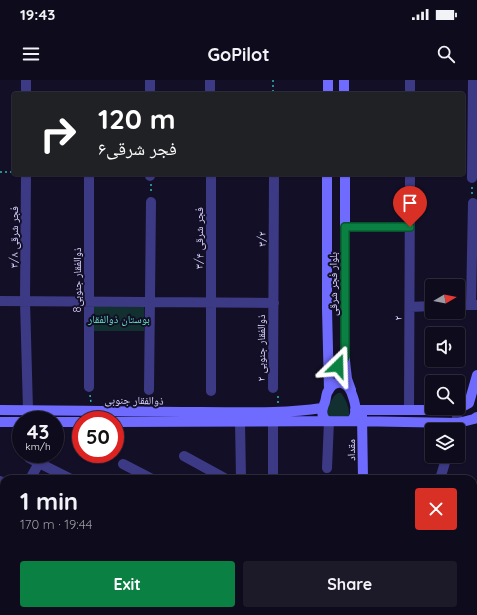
<!DOCTYPE html>
<html lang="en">
<head>
<meta charset="utf-8">
<style>
  body { margin:0; font-family:Quicksand,"Noto Naskh Arabic",sans-serif; background:#1c1929; color:#f1f3f6; height:100vh; display:flex; flex-direction:column; font-size:15px; white-space:nowrap }
  * { box-sizing:border-box; margin:0 }
  p { font-size:13px; color:#9b9ba3 }
  .icon { flex:none; width:22px; height:22px; fill:none; stroke:currentColor; stroke-width:2; stroke-linecap:round; stroke-linejoin:round }
  .map { position:relative; flex:1; overflow:hidden }
  .details { position:absolute; left:0px; top:395px; width:477px; height:140px; display:flex; flex-direction:column; background:#0e0b1c; border-radius:12px 12px 0 0; box-shadow:0 1px 3px #0004,0 0 0 1px #2e2b3b }
  .details>* { flex:none }
  .guide { position:absolute; left:12px; top:12px; width:453px; height:84px; border-radius:4px; box-shadow:0 1px 3px #0004,0 0 0 1px #2e2b3b; background:#202124; color:#fff; overflow:hidden }
  .needle { width:26px; rotate:80deg }
  .controls { position:absolute; left:425px; top:199px; display:grid; gap:8px }
  .controls a { display:grid; place-items:center; width:40px; height:40px; border-radius:4px; background:#0e0b1c; box-shadow:0 1px 3px #0004,0 0 0 1px #2e2b3b; font-size:20px }
  .speed { position:absolute; left:12px; top:331px; display:flex; gap:8px; font-size:20px; font-weight:700; text-align:center }
  .speed>* { display:grid; place-content:center; width:52px; height:52px; border-radius:50%; background:#0e0b1c; box-shadow:0 1px 3px #0004,0 0 0 1px #2e2b3b; line-height:1 }
  .speed small { font-size:10px; font-weight:400 }
  .speed .limit { border:6px solid #d22; background:#fff; color:#111 }
  .pin { position:absolute; display:grid; place-items:center; width:34px; height:34px; color:#fff; margin:-41px -17px; border-radius:50% 50% 50% 0; rotate:-45deg; box-shadow:0 0 4px #0007 }
  .pin .icon { rotate:45deg }
  .me { position:absolute; width:44px; margin:-22px; rotate:22deg; stroke-linejoin:round; filter:drop-shadow(0 0 3px #0008) }
  .turn { display:flex; align-items:center; gap:14px; height:84px; padding:0 20px; font-size:18px }
  .turn .icon { width:52px; height:52px; stroke-width:2.5 }
  .turn b { display:block; font-size:28px; line-height:34px }
  .round { display:grid; place-items:center; flex:none; width:42px; height:42px; border-radius:4px; background:#1c1929 }
  .overview { display:flex; align-items:center; justify-content:space-between; height:68px; padding:0 20px }
  h1 { font-size:24px; font-weight:700; line-height:30px }
  .primary-button { display:flex; gap:8px; margin-top:auto; padding:8px 20px }
  .primary-button a { flex:1; height:46px; border-radius:4px; background:#0b8043; color:#fff; font-size:16px; font-weight:700; line-height:46px; text-align:center }
  .primary-button a+a { background:#1c1929; color:#f1f3f6 }
  .status { display:flex; justify-content:space-between; align-items:center; height:28px; padding:0 20px; background:#0e0b1c; direction:ltr }
  .status svg { height:11px; fill:currentColor }
  header { display:flex; justify-content:space-between; align-items:center; height:52px; padding:0 20px; background:#0e0b1c; font-size:18px; font-weight:700 }
  .map>svg:first-child { display:block }
</style>
</head>
<body>
<div class="status"><b>19:43</b><svg viewBox="0 0 49 12"><path d="M0 12V9h3v3zM5 12V6h3v6zM10 12V3h3v9zM15 12V0h3v12zM26 1h20v11H26zM47 4h2v5h-2z"/></svg></div>
<header><svg class="icon" aria-label="menu" viewBox="0 0 24 24"><path d="M4 6h16M4 12h16M4 18h16"/></svg>GoPilot<svg class="icon" aria-label="search" viewBox="0 0 24 24"><circle cx="10" cy="10" r="6"/><path d="M15 15l6 6"/></svg></header>
<div class="map">
<svg width="477" height="535" viewBox="0 0 477 535">
  <rect width="100%" height="100%" fill="#130f26"/>
  <path fill="#12302f" d="M94,226L144,227V251H94Z
    M338,313H341C347,321 350,329 349,338L329,340L326,330L334,316Z"/>
  <g fill="none" stroke-linecap="round" stroke-linejoin="round">
    <path stroke="#2fb8b0" stroke-width="1.5" stroke-dasharray="2 3" stroke-linecap="butt" d="M273,0V14
      M0,92H14
      M151,104V114
      M472,107V115
      M90,315L91,323
      M278,323V315"/>
    <path stroke="#3d3a85" stroke-width="10" d="M150,0V14
      M210,0V14
      M26,14V0
      M410,14V0
      M26,94L25,221L28,330
      M89,94V307
      M150,94V96
      M211,94V311
      M472,98L473,0
      M345,147H410
      M0,221L274,223
      M458,225H476
      M471,225L473,123
      M410,227L432,226
      M273,308L274,94
      M149,310L151,122
      M409,330L410,94
      M240,341L241,399
      M273,341V394
      M456,350L458,343L456,330
      M184,376L226,399
      M29,378L71,399
      M123,384L152,399
      M327,388L329,341
      M30,399L39,383
      M440,399L447,376
      M0,401L4,403
      M0,443L4,445
      M473,485H477
      M473,503L477,493
      M30,531V535
      M88,531V535
      M145,535V531
      M281,535V531
      M413,535L415,531
      M460,535L462,531"/>
    <path stroke="#6f6bff" stroke-width="10" d="M344,0V14
      M328,14V0
      M327,94V229L329,310
      M345,94V281L347,299L351,310
      M469,323L477,295
      M0,330C67,330 134,332 201,332C241,332 282,334 322,328
      M355,330H456L469,323
      M362,335L363,399
      M352,341L458,343L474,339L477,337
      M0,342H21
      M55,342H81
      M115,342L352,341C357,333 356,326 353,317C349,302 335,296 327,313C326,316 326,319 325,322C322,329 320,336 327,341
      M366,531V535"/>
  </g>
  <g fill="none" stroke-linecap="round" stroke-linejoin="round">
    <g stroke="#07532c" stroke-width="10">
      <path id="route" d="M338,286L342,283L345,276V147H410"/>
    </g>
    <use href="#route" stroke="#0b8043" stroke-width="7"/>
  </g>
  <g text-anchor="middle" dominant-baseline="central" stroke-width="4" stroke-linejoin="round" paint-order="stroke">
    <g font-size="11" fill="#d9d4ff" stroke="#130f26">
      <text transform="translate(14 157) rotate(-90)">۳/۸ فجر شرقی</text>
      <text transform="translate(199 158) rotate(-90)">۳/۴ فجر شرقی</text>
      <text transform="translate(262 159) rotate(-90)">۳/۲</text>
      <text transform="translate(77 200) rotate(-90)">8ذوالفقار جنوبی</text>
      <text transform="translate(333 204) rotate(-90)">بلوار فجر شرقی</text>
      <text transform="translate(398 238) rotate(-90)">۲</text>
      <text transform="translate(261 268) rotate(-90)">۲ ذوالفقار جنوبی</text>
      <text transform="translate(134 320) rotate(1)">ذوالفقار جنوبی</text>
      <text transform="translate(351 370) rotate(-91)">مقداد</text>
    </g>
    <g font-size="11" fill="#5fe0c0" stroke="#130f26">
      <text x="119" y="239">بوستان ذوالفقار</text>
    </g>
  </g>
</svg>
<div class="controls">
<a><svg class="needle" viewBox="-14 -14 28 28"><path d="M0-13l5 13h-10z" fill="#e53935"/><path d="M0 13l5-13h-10z" fill="#9b9ba3"/></svg></a>
<a><svg class="icon" aria-label="sound" viewBox="0 0 24 24"><path d="M4 9h4l5-4v14l-5-4H4zM17 9q2 3 0 6"/></svg></a>
<a><svg class="icon" aria-label="search" viewBox="0 0 24 24"><circle cx="10" cy="10" r="6"/><path d="M15 15l6 6"/></svg></a>
<a><svg class="icon" aria-label="layers" viewBox="0 0 24 24"><path d="M12 4l9 5-9 5-9-5zM3 14l9 5 9-5"/></svg></a>
</div>
<div class="speed"><div>43<small>km/h</small></div><div class="limit">50</div></div>
<div class="pin" style="left:410px;top:147px;background:#d93025"><svg class="icon" aria-label="arrive" viewBox="0 0 24 24"><path d="M6 21V4h12l-3 4 3 4H6"/></svg></div>
<svg class="me" style="left:338px;top:286px" viewBox="-20 -20 40 40"><path d="M0-17L14 15 0 8-14 15z" fill="#0b8043" stroke="#fff" stroke-width="4"/></svg>
<div class="guide">
<div class="turn"><svg class="icon" aria-label="right" viewBox="0 0 24 24"><path d="M7 20v-9h11M14 6l5 5-5 5"/></svg><div><b>120 m</b>فجر شرقی۶</div></div>
</div>
<section class="details">
<div class="overview"><div><h1>1 min</h1><p>170 m · 19:44</p></div><a class="round" style="background:#d93025;color:#fff"><svg class="icon" aria-label="close" viewBox="0 0 24 24"><path d="M6 6l12 12M18 6L6 18"/></svg></a></div>
<div class="primary-button"><a>Exit</a><a>Share</a></div>
</section>
</div>
</body>
</html>
